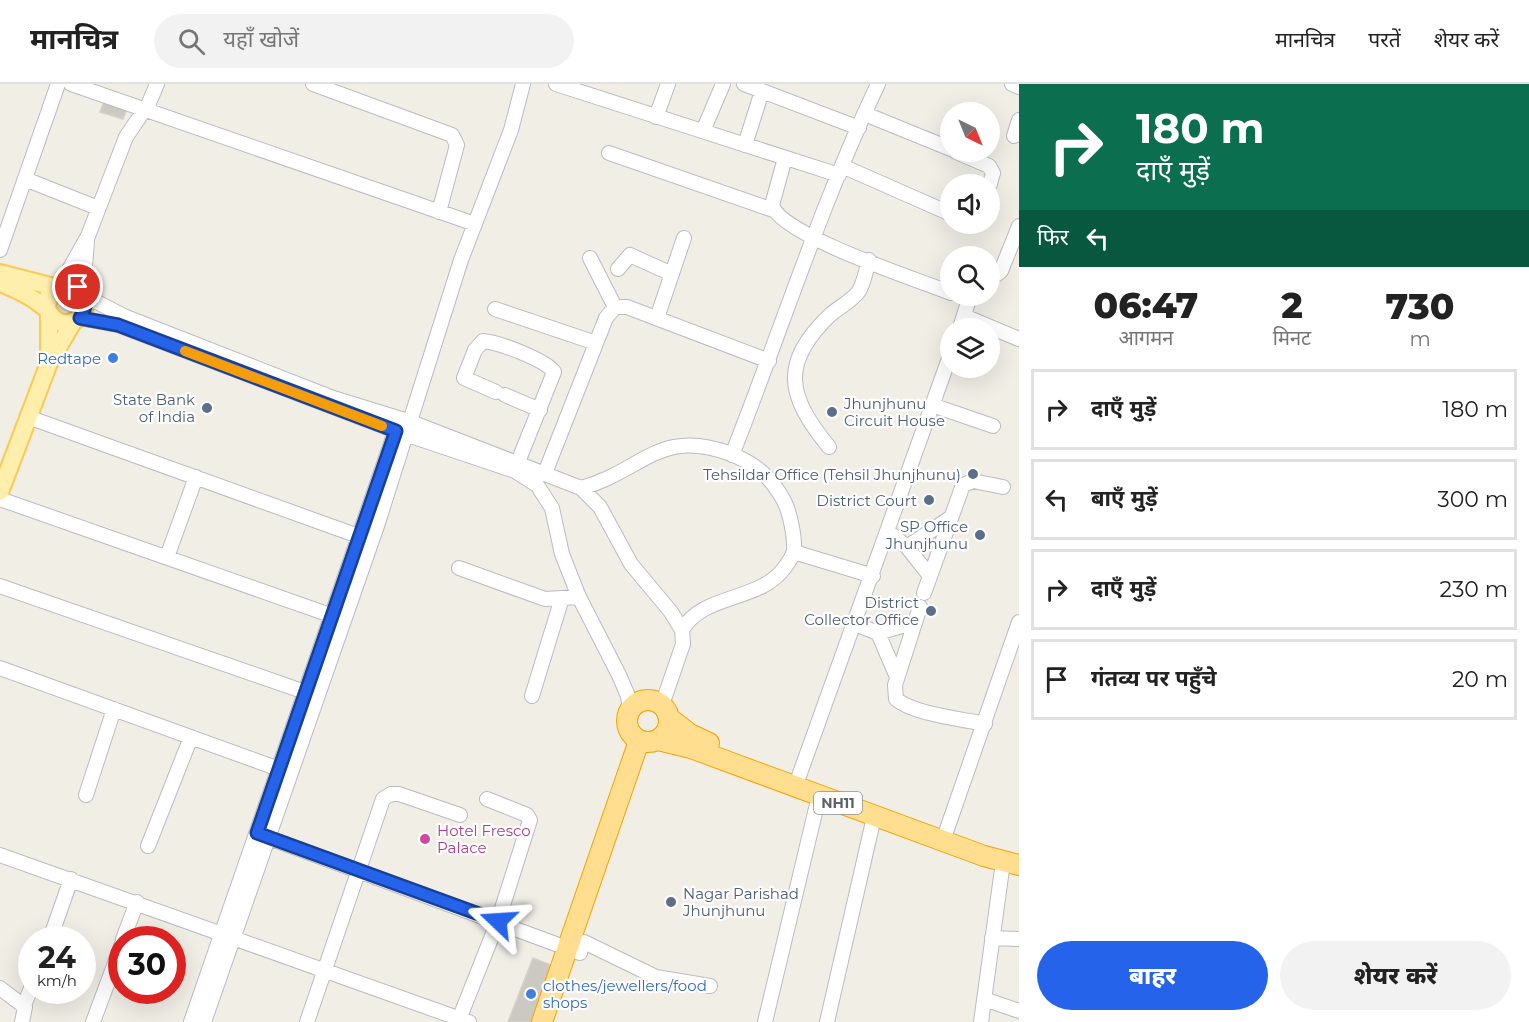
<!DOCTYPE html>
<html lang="hi">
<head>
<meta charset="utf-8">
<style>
  body { margin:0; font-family:Montserrat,"Noto Sans Devanagari",sans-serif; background:#f2f2f2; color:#222; height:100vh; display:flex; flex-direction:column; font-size:22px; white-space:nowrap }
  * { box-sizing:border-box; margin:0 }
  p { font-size:20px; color:#767676 }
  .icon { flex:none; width:33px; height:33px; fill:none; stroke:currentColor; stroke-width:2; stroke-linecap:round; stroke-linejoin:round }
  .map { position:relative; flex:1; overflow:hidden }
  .side { display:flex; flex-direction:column; background:#fff; width:510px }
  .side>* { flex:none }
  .hud { background:#0b6e4f; color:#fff; overflow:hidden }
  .needle { width:39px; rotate:137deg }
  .tools { position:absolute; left:940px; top:18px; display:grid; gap:12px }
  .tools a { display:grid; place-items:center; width:60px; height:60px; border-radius:50%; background:#fff; box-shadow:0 6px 24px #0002; font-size:30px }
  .speed { position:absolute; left:18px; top:842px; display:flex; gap:12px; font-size:30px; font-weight:700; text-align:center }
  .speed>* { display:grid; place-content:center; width:78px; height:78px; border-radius:50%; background:#fff; box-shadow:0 6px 24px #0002; line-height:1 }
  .speed small { font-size:15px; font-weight:400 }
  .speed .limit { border:9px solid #d22; background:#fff; color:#111 }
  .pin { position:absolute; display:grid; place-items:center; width:51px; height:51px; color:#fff; margin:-26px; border:3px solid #fff; border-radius:50%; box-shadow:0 2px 6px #0007 }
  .me { position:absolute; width:66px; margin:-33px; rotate:290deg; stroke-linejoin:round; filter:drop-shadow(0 0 4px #0008) }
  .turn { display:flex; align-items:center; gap:21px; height:126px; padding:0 18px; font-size:27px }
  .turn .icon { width:78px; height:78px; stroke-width:2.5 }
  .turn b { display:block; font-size:42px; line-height:51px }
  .then { display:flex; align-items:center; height:57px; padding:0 18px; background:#0003; gap:12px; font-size:22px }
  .eta { display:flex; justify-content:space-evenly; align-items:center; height:102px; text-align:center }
  .eta b { font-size:36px; font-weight:800; line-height:42px }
  .button { display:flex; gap:12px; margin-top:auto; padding:12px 18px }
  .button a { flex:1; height:69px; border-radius:36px; background:#2563eb; color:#fff; font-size:24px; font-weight:800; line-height:69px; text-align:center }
  .button a+a { background:#f2f2f2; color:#222 }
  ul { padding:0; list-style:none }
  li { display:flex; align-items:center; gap:18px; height:81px; margin:0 12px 9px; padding:0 6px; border:3px solid #e0e0e0; border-radius:0px }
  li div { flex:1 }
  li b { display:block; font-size:22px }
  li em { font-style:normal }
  header { display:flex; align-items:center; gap:36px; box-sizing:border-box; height:84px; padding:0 30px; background:#fff; border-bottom:2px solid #e0e0e0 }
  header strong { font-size:28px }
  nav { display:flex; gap:33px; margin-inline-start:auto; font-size:21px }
  .search { width:420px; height:54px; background:#f2f2f2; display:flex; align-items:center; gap:15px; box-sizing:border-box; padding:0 21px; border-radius:33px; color:#767676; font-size:22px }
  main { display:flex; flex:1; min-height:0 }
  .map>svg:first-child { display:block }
</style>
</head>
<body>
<header>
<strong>मानचित्र</strong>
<div class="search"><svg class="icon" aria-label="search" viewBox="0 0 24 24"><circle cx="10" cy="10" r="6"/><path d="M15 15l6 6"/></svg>यहाँ खोजें</div>
<nav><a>मानचित्र</a><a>परतें</a><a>शेयर करें</a></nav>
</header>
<main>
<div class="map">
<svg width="1019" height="938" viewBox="0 0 1019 938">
  <rect width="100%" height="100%" fill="#f1eee6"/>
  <path fill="#ccc9c3" stroke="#d7d0c4" stroke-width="1.5" d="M104,18L127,25L123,35L100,28Z
    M533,874L553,882L533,938H508Z"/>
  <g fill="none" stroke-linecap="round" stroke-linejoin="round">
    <g stroke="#b9bcc1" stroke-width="16">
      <path id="minor" d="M71,0L475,140
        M313,0L452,51L457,61L439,128
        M556,0L839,91
        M744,0L859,44
        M1012,0L1019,3
        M865,30L951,65
        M656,33L668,0
        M703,47L723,0
        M1014,52L1019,36
        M745,61L762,7
        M956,68L989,82L993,89L990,100
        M609,69L773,126
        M785,74L772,121C780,151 918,196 951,209
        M842,82L951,130
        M25,95L98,124
        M0,166L58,0
        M590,174L615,223
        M618,185L630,171L672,190
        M990,192L996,191L1001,187L1019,142
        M61,200L88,152L126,53L149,19L157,0
        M83,208L87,157
        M85,212L126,233L333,314L411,338L581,404L600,423L631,480L671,528L682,546L683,560L662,621
        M495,225L596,259
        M964,232L1019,255
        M79,234L118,241L396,347L515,387L537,401L552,424L562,470L579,513L619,591L628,612L630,626
        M657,234L684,154
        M960,244L970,212
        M496,308L464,294L475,266L483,257C498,258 546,276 554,288L518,378
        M505,311L540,326
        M932,321L993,342
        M28,333L361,453
        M829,363C787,312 780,279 830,231C839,223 852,217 859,207C864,199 866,186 869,176
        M732,371C781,247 821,120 878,0
        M545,389L606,234L615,223H627L769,277
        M581,404C643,387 659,343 731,370C756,380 771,393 784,417C790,428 795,454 794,467C793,471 788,479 785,483C761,518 703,509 682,546
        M0,415L333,532
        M888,447L907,463L930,492
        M907,463L950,434
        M794,468L873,492
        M167,473L196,393
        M459,484L545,515L579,513
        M0,502L305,608
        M924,509L963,401L973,397L1003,403
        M920,523L895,601L896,615C913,630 962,635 985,640
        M855,540L878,549L915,538
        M878,549L897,593
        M0,584L279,685
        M532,612L562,514
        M799,692L951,269
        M86,711L114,625
        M946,748L1019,538
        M261,751L580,869
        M148,762L191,653
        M0,771L469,938
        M992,854L1019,855
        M50,855L71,795
        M123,855L137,818
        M584,858L656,893L710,902
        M0,904L25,923L22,938
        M984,915L1019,927
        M24,921L32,902
        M93,938L122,860
        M191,938L398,339
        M204,938L377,442L461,176L511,46L523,0
        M307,938L383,715L391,710H399L460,731
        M458,938L498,837L530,736L527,731L487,715
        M765,938L819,712
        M827,938L874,733
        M981,938L1003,778"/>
    </g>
    <g stroke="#fec853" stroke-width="20">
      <path id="major" d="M0,189L54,203
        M0,199C16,205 31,212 44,223C51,229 52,236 62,239C79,240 87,228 85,212L73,201L61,200L49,209L47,225
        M49,279V230
        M0,408L49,279L73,238"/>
    </g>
    <g stroke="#f7a200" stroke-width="22">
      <path id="highway" d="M627 637a21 21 0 1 1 42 0a21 21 0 1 1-42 0Z
        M669,634L690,650L709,659
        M658,656L691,664L984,772L1019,781
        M542,938L639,657"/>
    </g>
    <use href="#minor" stroke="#fff" stroke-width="14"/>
    <use href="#major" stroke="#ffefad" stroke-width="16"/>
    <use href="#highway" stroke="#ffdf8f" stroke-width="20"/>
  </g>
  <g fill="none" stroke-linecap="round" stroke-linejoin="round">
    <g stroke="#184099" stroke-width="15">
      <path id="route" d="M78,203C88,213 87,223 80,234L118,241L396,347L257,749L498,837"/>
    </g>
    <use href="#route" stroke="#2563eb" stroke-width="10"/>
    <path stroke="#f59e0b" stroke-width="10" d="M185,267L382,342"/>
  </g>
  <g fill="#3f7fe0" stroke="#fff" stroke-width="2">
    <circle cx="113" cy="274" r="6"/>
    <circle cx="531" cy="910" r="6"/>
  </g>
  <g fill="#5c6f8a" stroke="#fff" stroke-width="2">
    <circle cx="207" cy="324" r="6"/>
    <circle cx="832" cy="328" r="6"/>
    <circle cx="973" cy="390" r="6"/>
    <circle cx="929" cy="416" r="6"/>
    <circle cx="980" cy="451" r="6"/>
    <circle cx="931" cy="527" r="6"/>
    <circle cx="671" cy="818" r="6"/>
  </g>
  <circle fill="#d1479c" stroke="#fff" stroke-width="2" cx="425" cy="755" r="6"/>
  <g text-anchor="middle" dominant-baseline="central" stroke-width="4.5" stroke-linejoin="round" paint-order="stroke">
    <rect fill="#fff" stroke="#8e9195" stroke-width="1.5" x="814" y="708" width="48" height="22" rx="4.5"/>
    <g font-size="14" font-weight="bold" fill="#5d6268">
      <text x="838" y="719">NH11</text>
    </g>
    <g font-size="15" fill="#366cbe" stroke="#fff" text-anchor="end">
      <text x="101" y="274">Redtape</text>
      <text x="543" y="901" text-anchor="start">clothes/jewellers/food<tspan x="543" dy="17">shops</tspan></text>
    </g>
    <g font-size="15" fill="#4e5e75" stroke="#fff" text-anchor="end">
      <text x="195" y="315">State Bank<tspan x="195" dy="17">of India</tspan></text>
      <text x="844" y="319" text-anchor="start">Jhunjhunu<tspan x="844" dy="17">Circuit House</tspan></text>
      <text x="961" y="390">Tehsildar Office (Tehsil Jhunjhunu)</text>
      <text x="917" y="416">District Court</text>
      <text x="968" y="442">SP Office<tspan x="968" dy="17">Jhunjhunu</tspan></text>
      <text x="919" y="518">District<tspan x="919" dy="17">Collector Office</tspan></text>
      <text x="683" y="809" text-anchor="start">Nagar Parishad<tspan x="683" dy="17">Jhunjhunu</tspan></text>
    </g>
    <g font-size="15" fill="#b23c85" stroke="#fff" text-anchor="start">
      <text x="437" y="746">Hotel Fresco<tspan x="437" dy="17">Palace</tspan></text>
    </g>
  </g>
</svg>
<div class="tools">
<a><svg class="needle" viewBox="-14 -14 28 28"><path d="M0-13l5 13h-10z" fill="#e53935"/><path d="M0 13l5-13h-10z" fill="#767676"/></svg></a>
<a><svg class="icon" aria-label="sound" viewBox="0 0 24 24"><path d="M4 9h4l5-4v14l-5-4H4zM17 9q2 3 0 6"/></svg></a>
<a><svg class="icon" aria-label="search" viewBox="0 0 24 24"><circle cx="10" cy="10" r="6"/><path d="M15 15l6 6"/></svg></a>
<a><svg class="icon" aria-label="layers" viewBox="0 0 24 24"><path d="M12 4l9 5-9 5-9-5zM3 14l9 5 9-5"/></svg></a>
</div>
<div class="speed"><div>24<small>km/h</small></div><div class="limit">30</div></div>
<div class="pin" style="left:78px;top:203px;background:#d93025"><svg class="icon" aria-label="arrive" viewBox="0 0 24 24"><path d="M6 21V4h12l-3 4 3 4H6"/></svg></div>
<svg class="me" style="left:498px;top:837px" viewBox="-20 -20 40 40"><path d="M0-17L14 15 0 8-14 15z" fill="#2563eb" stroke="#fff" stroke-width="4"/></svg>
</div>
<section class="side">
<div class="hud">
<div class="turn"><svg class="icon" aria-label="right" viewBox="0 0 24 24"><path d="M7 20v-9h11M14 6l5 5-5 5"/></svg><div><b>180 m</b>दाएँ मुड़ें</div></div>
<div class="then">फिर<svg class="icon" aria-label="left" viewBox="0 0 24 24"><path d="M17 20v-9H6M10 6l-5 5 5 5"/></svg></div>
</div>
<div class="eta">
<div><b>06:47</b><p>आगमन</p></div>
<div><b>2</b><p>मिनट</p></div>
<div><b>730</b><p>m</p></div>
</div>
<ul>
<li><svg class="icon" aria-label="right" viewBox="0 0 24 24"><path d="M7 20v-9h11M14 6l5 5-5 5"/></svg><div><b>दाएँ मुड़ें</b></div><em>180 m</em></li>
<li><svg class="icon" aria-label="left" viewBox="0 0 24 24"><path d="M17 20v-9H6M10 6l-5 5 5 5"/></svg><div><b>बाएँ मुड़ें</b></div><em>300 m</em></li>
<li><svg class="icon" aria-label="right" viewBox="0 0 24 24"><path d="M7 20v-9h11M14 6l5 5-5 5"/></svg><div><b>दाएँ मुड़ें</b></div><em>230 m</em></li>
<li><svg class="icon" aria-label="arrive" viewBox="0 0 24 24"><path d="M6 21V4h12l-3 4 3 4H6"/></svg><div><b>गंतव्य पर पहुँचे</b></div><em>20 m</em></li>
</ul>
<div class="button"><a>बाहर</a><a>शेयर करें</a></div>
</section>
</main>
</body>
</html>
